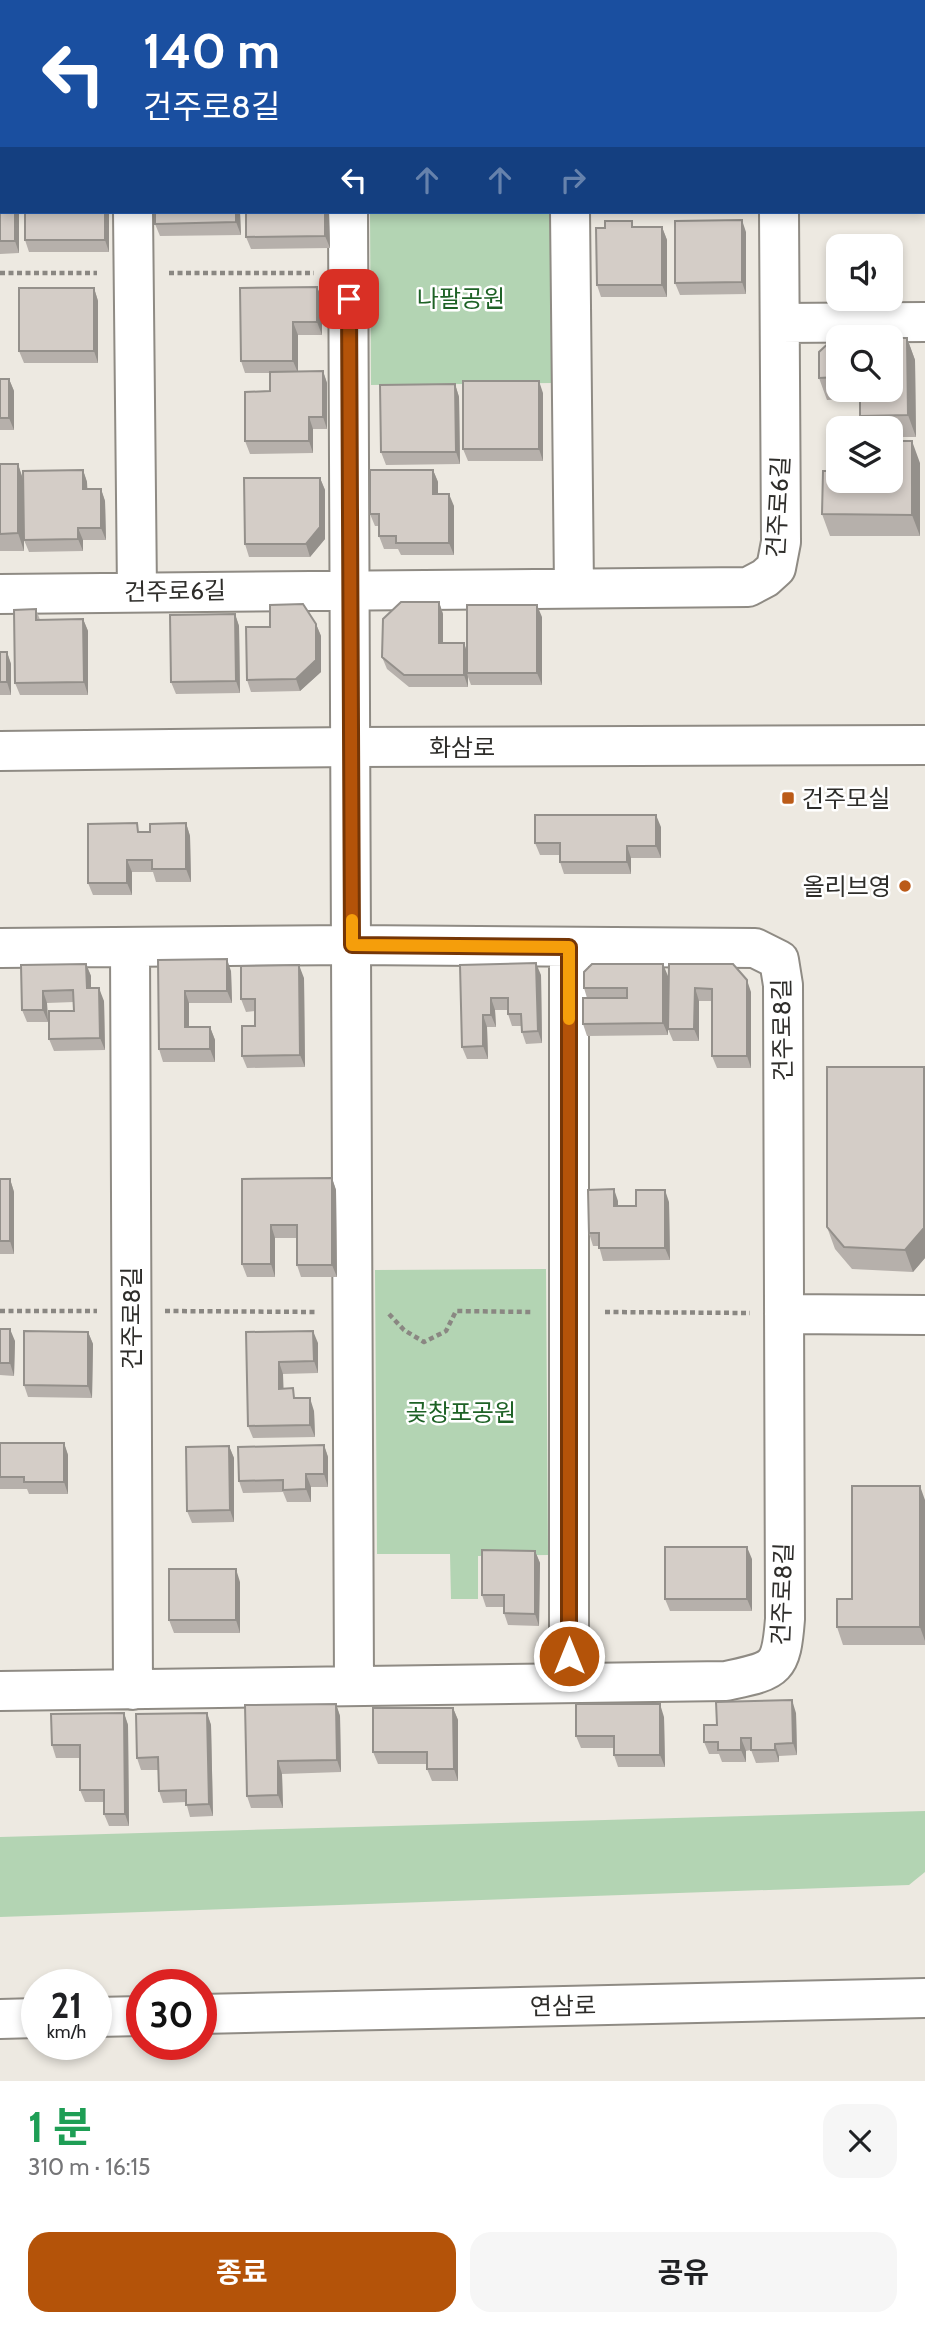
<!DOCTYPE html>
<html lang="ko">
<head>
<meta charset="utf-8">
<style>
  body { margin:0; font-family:Cabin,"Noto Sans KR",sans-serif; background:#f6f6f6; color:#202124; height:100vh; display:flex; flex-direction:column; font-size:26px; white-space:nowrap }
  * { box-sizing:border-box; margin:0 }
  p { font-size:23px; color:#757577 }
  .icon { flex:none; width:38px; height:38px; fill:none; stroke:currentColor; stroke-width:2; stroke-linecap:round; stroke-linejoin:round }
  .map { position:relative; height:2081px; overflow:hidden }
  .side { display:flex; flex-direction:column; background:#fff; flex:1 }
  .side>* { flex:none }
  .banner { position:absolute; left:0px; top:0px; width:926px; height:214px; box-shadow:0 4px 10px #0003; background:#1a4fa0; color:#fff; overflow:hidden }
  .controls { position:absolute; left:826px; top:234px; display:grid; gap:14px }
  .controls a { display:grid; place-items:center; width:77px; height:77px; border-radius:14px; background:#fff; box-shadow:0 4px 10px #0003; font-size:35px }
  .speed { position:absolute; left:21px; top:1969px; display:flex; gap:14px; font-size:35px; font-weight:700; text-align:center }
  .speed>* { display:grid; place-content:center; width:91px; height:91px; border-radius:50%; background:#fff; box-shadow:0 4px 10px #0003; line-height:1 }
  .speed small { font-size:18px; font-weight:400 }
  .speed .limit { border:10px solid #d22; background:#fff; color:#111 }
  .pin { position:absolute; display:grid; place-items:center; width:60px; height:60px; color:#fff; margin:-30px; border-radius:14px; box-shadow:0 4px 10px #0006 }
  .me { position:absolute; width:77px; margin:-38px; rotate:0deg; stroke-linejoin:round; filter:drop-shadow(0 0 5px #0008) }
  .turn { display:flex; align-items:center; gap:24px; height:147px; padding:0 28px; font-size:32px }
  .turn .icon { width:91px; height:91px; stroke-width:2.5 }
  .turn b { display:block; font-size:49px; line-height:60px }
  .lanes { display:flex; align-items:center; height:66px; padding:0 28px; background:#0003; justify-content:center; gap:35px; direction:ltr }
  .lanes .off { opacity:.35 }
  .round { display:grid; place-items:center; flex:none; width:74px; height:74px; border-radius:21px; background:#f6f6f6 }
  .overview { display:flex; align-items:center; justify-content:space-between; height:119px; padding:0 28px }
  h1 { font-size:42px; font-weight:700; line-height:52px; color:#1e9e55 }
  .action { display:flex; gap:14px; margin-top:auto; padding:14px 28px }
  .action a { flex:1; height:80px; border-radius:21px; background:#b45309; color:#fff; font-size:28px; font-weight:700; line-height:80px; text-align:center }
  .action a+a { background:#f6f6f6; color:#202124 }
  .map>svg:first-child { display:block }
</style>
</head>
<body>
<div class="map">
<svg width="925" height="2081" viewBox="0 0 925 2081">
  <rect width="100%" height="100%" fill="#ede9e1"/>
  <path fill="#b3d4b3" d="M370,212H551L552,383L371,385Z
    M546,1269L548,1555L478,1556V1599H451L450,1554H377L375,1270Z
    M925,1811V1872L909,1885L0,1917V1837Z"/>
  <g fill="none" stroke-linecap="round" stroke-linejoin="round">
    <g stroke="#8f8b84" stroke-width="42">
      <path id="street" d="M132,0V2
        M347,0V2
        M569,0V2
        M777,0V2
        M133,212L137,591
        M348,212L354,1686
        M570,212L574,588
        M781,323L925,322
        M0,594L748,587L765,578L776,568L781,542L779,212
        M130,947L133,1690
        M569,947V1683
        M0,948L353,945L755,948L779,960L783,985L785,1619C781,1671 776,1670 726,1681L0,1691
        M784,1314L925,1315"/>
    </g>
    <g stroke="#8f8b84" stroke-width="42">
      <path id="secondary" d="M0,751L352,747L925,745
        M201,2014L925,1998
        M96,2017L142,2016
        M0,2019L37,2018"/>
    </g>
    <path stroke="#8a8782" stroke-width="4.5" stroke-dasharray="5 3.5" stroke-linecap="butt" d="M0,273H97
      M169,273H314
      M0,1311H97
      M165,1311L318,1312
      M605,1312L750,1313
      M389,1314L404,1330L424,1342L446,1331L456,1311L533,1312"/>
    <use href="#street" stroke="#fff" stroke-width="38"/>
    <use href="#secondary" stroke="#fff" stroke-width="38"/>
  </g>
  <path fill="#b6b0ab" d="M0,177L19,212V253L0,254Z
    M25,212H109V252H29L25,240Z
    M155,212H240L241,235L160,236L155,224Z
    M329,212L330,248L251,249L246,237Z
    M609,212H666V213L610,214Z
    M675,212H734V213L676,214Z
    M635,227H662L667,240V297H601L597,285Z
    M746,232V294L680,295L675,283Z
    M317,287L322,299V335H298V372L323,371L327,383V429H313V453L250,454L245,441L270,391V373H245L241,361Z
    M94,288L98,301V363H24L19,351Z
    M907,338L915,360L916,437H891V429H865L860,416V399L827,400L819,378L838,339V390H891Z
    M0,379H9L14,391V430H0Z
    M455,384L459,397L460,464L386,465L381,452Z
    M543,393V461H468L463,449Z
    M920,463V536H830L822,514L838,481Z
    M0,464H18L23,481L83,470L87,482V489H101L105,501L106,540H83V551L29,552L24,540V551H0Z
    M433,470L438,482V494L454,506V555H401L398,549H384L379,536V526H375L370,514Z
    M320,478L325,490V539L310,557H249L245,544Z
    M439,602L443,614V643H464L467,651L542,617V685H471L468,677V687H409L387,669L382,657Z
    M36,609L40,620L83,619L88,631V695H20L15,683Z
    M235,614L239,626L240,693L176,694L171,682Z
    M316,624L321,636V672L300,691L251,692L247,680Z
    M0,652H7L11,664V695H0Z
    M186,823L190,836L191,882H156L153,872H132V895H93L88,883L140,832H150Z
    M661,827V858H631V874H564L560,862V855H540L535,843Z
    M158,960L231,971L232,1003H189V1027H210L215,1040V1062H163L159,1049Z
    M86,964L91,976V988L104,1001L105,1050L54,1051L49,1039L74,1011V1002L47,1003L48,1022H27L22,1010L21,965Z
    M669,964L751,992V1068H717L712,1056V1001H699V1041H673L668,1029Z
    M460,965L541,975L542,1043L526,1044L522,1032L521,1026H512L508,1014V1010H495L496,1027H487L488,1059H467L462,1047Z
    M668,976V1035L587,1036L583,1024L587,998L584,988Z
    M304,978L305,1067L247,1068L242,1056L255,1026V1011L246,1012L241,999Z
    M925,1070V1258L913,1272L852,1269L835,1249L827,1227Z
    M332,1178L336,1190L337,1277H301L297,1265V1238H275V1277H247L242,1264V1179Z
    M0,1179H10L14,1192V1254H0Z
    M618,1201V1206H636L669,1202L670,1260L603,1261L599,1246H593L589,1233Z
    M0,1329L15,1341L14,1376L0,1375Z
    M88,1332L93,1344L92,1398L28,1397L24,1385Z
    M246,1332L318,1343V1373L283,1374V1389L314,1411L315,1437L253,1438L248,1426Z
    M0,1443H64L68,1455V1494H29L27,1489H0Z
    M324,1445L328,1457V1487H311V1502H287L283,1492L243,1493L239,1481Z
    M229,1446L234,1458V1522L192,1523L187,1511Z
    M925,1500V1645H843L837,1627L852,1599Z
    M535,1551L540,1563L539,1626L508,1625L504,1613V1607H486L482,1595Z
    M752,1559V1611H670L665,1599Z
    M240,1582V1633H174L169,1620Z
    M336,1704L340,1716L341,1772L282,1774L283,1808H251L247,1796L245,1705Z
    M453,1708L458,1720V1781H432L427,1769V1764H378L373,1752Z
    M124,1713L128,1725L129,1826H109L104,1814V1802H85L80,1790V1758H56L52,1745Z
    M207,1713L211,1725L213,1816L190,1817L186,1802L163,1803L159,1791L158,1770H141L137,1758Z
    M796,1713L797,1755L779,1756V1762L756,1763L751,1750L746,1751V1762H722L719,1754H709L704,1742L717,1725Z
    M664,1717L665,1767H618L614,1755V1748H581L576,1736Z"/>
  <path fill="#94908b" d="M15,212H19V253L15,241Z
    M105,212H109V252L105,240Z
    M236,212H240L241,235L236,222Z
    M325,212H329L330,248L325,236Z
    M742,220L746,232V294L742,282Z
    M662,227L667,240V297L662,285Z
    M317,287L322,299V335L317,322Z
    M94,288L98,301V363L94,351Z
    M293,322L298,335V373L293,361Z
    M907,338L915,360L916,437L908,415Z
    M323,371L327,383V429L323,417Z
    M9,379L14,391V430L9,418Z
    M539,381L543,393V461L539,449Z
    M455,384L459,397L460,464L456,452Z
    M309,417L313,429V453L309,441Z
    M912,441L920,463V536L912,515Z
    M18,464L24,482V551L18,533Z
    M83,470L87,482L88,501L83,489Z
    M433,470L438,482V506L433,494Z
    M320,478L325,490V539L310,557L306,544Z
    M101,489L105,501L106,540L101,528Z
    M449,494L454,506V555L449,543Z
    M78,528L83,540V551L78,539Z
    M439,602L443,614V656L439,643Z
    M537,605L542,617V685L537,673Z
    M235,614L239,626L240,693L236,681Z
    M83,619L88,631V695L84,682Z
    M316,624L321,636V672L300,691L296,679Z
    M464,643L468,656L467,673L468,677V687L464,675Z
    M7,652L11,664V695L7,682Z
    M656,815L661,827V858L656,846Z
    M186,823L190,836L191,882L186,869Z
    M627,846L631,858V874L627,862Z
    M127,860L132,872V895L127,883Z
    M227,959L231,971L232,1003L227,991Z
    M536,963L541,975L542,1043L538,1031Z
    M86,964L91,976V1001L87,988Z
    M663,964L668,976V1035L663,1023Z
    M299,965L304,978L305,1067L300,1055Z
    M747,980L751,992V1068L747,1056Z
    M99,988L104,1001L105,1050L100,1038Z
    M695,988L699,1001V1041L694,1029Z
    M43,991L47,1003L48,1022L43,1010Z
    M185,991L189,1003V1040L185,1027Z
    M491,998L495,1010L496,1027L491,1015Z
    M483,1015L487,1027L488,1059L483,1046Z
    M210,1027L215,1040V1062L210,1049Z
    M924,1067L925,1070V1258L913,1272L905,1250Z
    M332,1178L336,1190L337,1277L332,1265Z
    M10,1179L14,1192V1254L10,1241Z
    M614,1189L618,1201V1219L614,1206Z
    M665,1190L669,1202L670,1260L665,1248Z
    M271,1225L275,1238V1277L271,1264Z
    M10,1329L15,1341L14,1376L10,1363Z
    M313,1331L318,1343V1373L314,1361Z
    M88,1332L93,1344L92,1398L88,1386Z
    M279,1362L283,1374L284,1401L279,1389Z
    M310,1398L314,1411L315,1437L310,1425Z
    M64,1443L68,1455V1494L64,1482Z
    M324,1445L328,1457V1487L324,1474Z
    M229,1446L234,1458V1522L230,1510Z
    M306,1474L311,1487V1502L306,1489Z
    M920,1486L925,1500V1641L920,1627Z
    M747,1547L752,1559V1611L747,1599Z
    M535,1551L540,1563L539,1626L535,1614Z
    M236,1569L240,1582V1633L236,1620Z
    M792,1700L796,1713L797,1755L793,1743Z
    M336,1704L340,1716L341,1772L337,1760Z
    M660,1704L664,1717L665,1767L660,1755Z
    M453,1708L458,1720V1781L454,1769Z
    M124,1713L128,1725L129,1826L125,1814Z
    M207,1713L211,1725L213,1816L209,1804Z
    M741,1738L746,1751V1762L741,1750Z
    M775,1744L779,1756V1762L775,1750Z
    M278,1761L282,1774L283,1808L278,1795Z"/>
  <path fill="#d4cdc7" stroke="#94908b" stroke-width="2" d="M27,0H97V2H27Z
    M376,0H452V2H376Z
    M466,0H529V2H466Z
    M591,0H660V2H591Z
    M0,177H2V212H15V241H0Z
    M25,212H105V240H25Z
    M155,212H236V222L155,224Z
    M246,212H325V236L246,237Z
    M742,220V282L675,283V221Z
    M605,221H632V227H662V285H597L596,228H605Z
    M317,287V322H293V361H241L240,288Z
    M19,288H94V351H19Z
    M891,338H907L908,415L860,416V390H891Z
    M833,339H838V377L819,378V352Z
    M323,371V417H309V441H245V392L270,391V372Z
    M0,379H9V418H0Z
    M463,381H539V449H463Z
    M455,384L456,452H381L380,385Z
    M891,441H912V515L822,514L823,471H838V481H891Z
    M0,464H18V533L0,534Z
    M83,470V489H101V528H78V539L24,540L23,471Z
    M370,470H433V494H449V543H396V536H379V514H370Z
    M244,478H320V527L306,544H245Z
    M401,602H439V643H464V675H404L382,657L383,619Z
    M303,604L316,624V660L296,679L247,680L246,627H270V605Z
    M467,605H537V673H467Z
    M36,609V620L83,619L84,682L15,683L14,610Z
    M235,614L236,681L171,682L170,615Z
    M0,652H7V682H0Z
    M535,815H656V846H627V862H560V843H535Z
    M137,823L138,832H150V824L186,823V869H152V860H127V883H88V824Z
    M227,959V991H185V1027H210V1049H159L158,960Z
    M536,963L538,1031L522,1032L521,1014H508V998H491V1015H483V1046L462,1047L460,965Z
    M86,964L87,988H99L100,1038L49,1039V1011H74L73,990L43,991V1010H22L21,965Z
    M592,964H663V1023L583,1024V998H627V988H584V972Z
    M669,964H733L747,980V1056H712V989L695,988L694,1029H668Z
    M299,965L300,1055L242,1056V1026H255V999H241V966Z
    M827,1067H924V1228L905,1250L844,1247L827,1227Z
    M332,1178V1265H297V1225H271V1264H242V1179Z
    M0,1179H10V1241H0Z
    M614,1189V1206H636V1190H665V1248H599V1233H589L588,1190Z
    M0,1329H10V1363H0Z
    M24,1331L88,1332V1386L24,1385Z
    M313,1331L314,1361L279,1362V1389L293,1388L294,1398H310V1425L248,1426L246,1332Z
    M0,1443H64V1482H24V1477H0Z
    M324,1445V1474H306V1489L283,1490V1480L239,1481L238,1447Z
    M229,1446L230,1510L187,1511L186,1447Z
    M852,1486H920V1627H837V1599H852Z
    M665,1547H747V1599H665Z
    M482,1550L535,1551V1614L504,1613V1595H482Z
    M169,1569H236V1620H169Z
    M792,1700L793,1743L775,1744V1750H751V1738H741V1750H718V1742H704V1725H717L716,1702Z
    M336,1704L337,1760L278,1761V1795L247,1796L245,1705Z
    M576,1704H660V1755H614V1736H576Z
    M373,1708H453L454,1769H427V1752H373Z
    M124,1713L125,1814H104V1790H80V1745H52L51,1714Z
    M207,1713L209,1804L186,1805V1790L159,1791L158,1757L137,1758L136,1714Z"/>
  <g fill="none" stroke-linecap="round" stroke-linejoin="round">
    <g stroke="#753606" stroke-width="18">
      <path id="route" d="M349,299L352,945L569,947V1656"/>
    </g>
    <use href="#route" stroke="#b45309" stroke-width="12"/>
    <path stroke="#f59e0b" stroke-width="12" d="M352,920V945L569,947V1019"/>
  </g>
  <g fill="#bb5b18" stroke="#fff" stroke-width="2.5">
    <rect x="781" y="791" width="14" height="14" rx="3.5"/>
    <circle cx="905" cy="886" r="7"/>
  </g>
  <g text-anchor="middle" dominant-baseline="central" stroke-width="5" stroke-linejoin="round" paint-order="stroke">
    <g font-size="24" fill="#1e6226" stroke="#fff">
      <text x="461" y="298">나팔공원</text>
      <text x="461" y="1412">곶창포공원</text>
    </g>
    <g font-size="24" fill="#2e2d2a" stroke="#fff">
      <text transform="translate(778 507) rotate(-87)">건주로6길</text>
      <text transform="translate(175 591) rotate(-1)">건주로6길</text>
      <text x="462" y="747">화삼로</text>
      <text transform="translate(782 1030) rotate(-91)">건주로8길</text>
      <text transform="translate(131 1318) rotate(-90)">건주로8길</text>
      <text transform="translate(782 1594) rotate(-88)">건주로8길</text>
      <text transform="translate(563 2006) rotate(-1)">연삼로</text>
    </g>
    <g font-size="24" fill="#2e2d2a" stroke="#fff" text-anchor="start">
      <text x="802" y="798">건주모실</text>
      <text x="891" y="886" text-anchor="end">올리브영</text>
    </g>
  </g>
</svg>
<div class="controls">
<a><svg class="icon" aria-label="sound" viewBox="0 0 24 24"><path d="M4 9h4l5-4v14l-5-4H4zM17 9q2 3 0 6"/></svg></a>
<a><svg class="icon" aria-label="search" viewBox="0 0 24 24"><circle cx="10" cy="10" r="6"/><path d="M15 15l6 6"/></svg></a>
<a><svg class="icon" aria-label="layers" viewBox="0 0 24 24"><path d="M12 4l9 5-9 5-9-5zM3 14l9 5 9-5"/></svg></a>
</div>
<div class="speed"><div>21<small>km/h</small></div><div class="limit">30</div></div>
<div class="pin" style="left:349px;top:299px;background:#d93025"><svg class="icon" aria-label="arrive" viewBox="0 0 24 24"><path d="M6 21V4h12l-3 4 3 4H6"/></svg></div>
<svg class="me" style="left:569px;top:1656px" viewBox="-20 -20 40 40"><circle r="17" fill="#b45309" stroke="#fff" stroke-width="3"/><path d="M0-11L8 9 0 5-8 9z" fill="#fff"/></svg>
<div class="banner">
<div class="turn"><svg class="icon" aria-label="left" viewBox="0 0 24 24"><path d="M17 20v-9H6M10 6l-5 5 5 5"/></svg><div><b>140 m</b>건주로8길</div></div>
<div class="lanes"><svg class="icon" aria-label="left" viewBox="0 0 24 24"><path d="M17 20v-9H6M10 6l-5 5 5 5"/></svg><svg class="icon off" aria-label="ahead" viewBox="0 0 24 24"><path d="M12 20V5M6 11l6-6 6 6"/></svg><svg class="icon off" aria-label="ahead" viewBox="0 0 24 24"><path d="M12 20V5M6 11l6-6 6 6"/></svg><svg class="icon off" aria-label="right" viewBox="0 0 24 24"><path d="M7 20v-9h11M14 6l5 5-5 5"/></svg></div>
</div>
</div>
<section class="side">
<div class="overview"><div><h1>1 분</h1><p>310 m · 16:15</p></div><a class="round"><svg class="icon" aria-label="close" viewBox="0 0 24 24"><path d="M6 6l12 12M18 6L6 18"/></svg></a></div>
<div class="action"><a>종료</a><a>공유</a></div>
</section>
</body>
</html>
